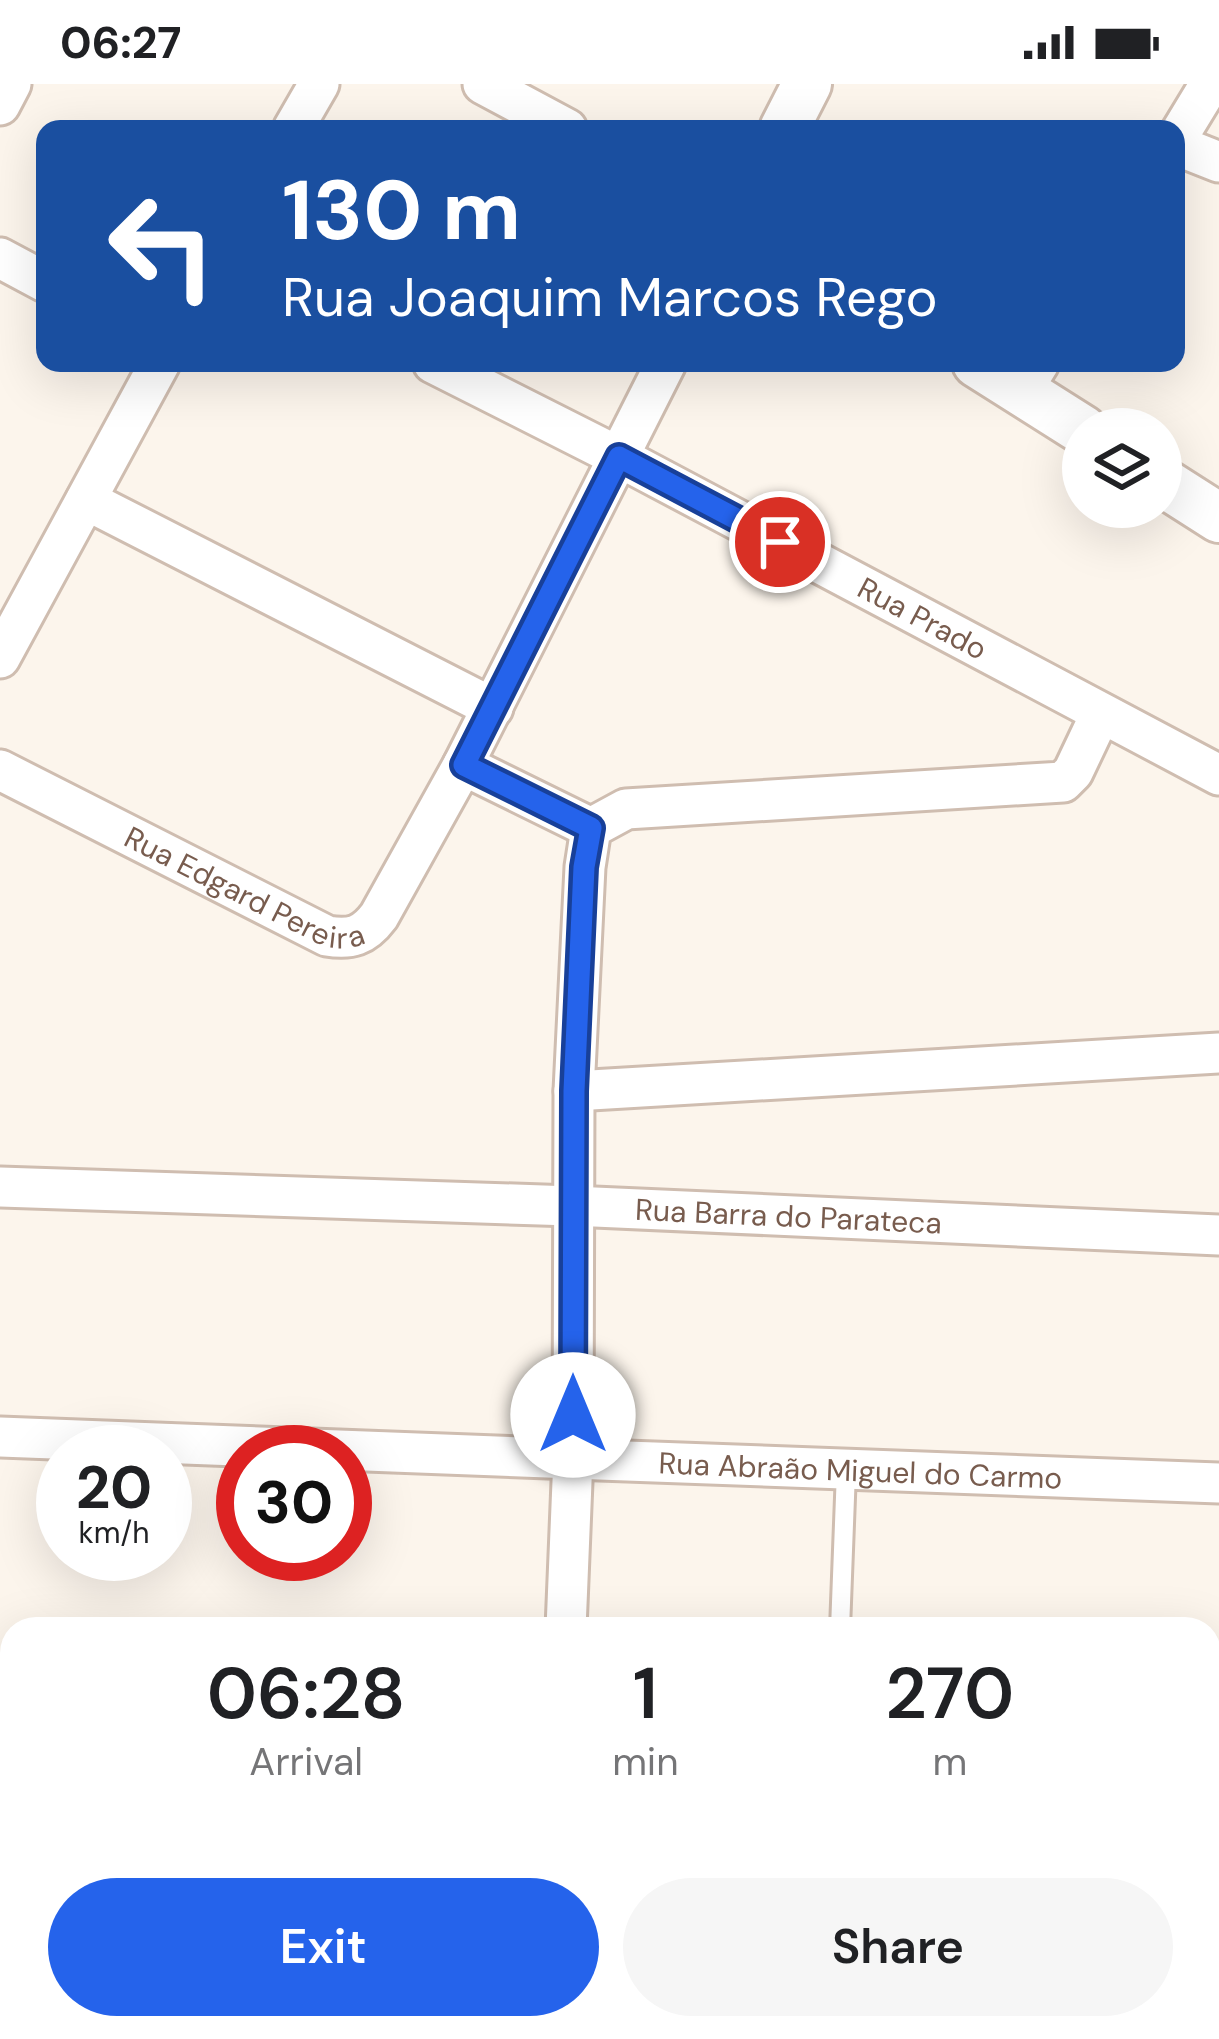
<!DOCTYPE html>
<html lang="en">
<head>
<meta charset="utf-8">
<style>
  body { margin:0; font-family:"DM Sans",sans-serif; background:#f6f6f6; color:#202124; height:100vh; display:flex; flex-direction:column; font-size:45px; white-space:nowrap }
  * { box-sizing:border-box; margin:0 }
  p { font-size:39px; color:#757577 }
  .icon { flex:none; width:66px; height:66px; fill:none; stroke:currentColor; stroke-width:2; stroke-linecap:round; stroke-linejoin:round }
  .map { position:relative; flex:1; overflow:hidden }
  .side { position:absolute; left:0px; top:1533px; width:1221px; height:423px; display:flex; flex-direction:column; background:#fff; border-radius:36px 36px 0 0; box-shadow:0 12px 48px #0002 }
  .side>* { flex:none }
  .banner { position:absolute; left:36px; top:36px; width:1149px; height:252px; border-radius:24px; box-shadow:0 12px 48px #0002; background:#1a4fa0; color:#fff; overflow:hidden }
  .buttons { position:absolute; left:1062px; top:324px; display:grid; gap:24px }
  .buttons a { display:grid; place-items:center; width:120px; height:120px; border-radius:50%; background:#fff; box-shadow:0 12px 48px #0002; font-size:60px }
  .speed { position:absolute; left:36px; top:1341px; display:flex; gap:24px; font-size:60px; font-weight:700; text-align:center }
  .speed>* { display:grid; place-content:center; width:156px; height:156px; border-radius:50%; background:#fff; box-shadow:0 12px 48px #0002; line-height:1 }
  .speed small { font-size:30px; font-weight:400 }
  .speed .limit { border:18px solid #d22; background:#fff; color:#111 }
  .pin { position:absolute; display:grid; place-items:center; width:102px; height:102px; color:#fff; margin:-51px; border:6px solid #fff; border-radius:50%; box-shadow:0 3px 12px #0007 }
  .me { position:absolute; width:132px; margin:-66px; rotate:0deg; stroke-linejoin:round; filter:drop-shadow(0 0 9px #0008) }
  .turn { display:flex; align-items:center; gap:42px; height:252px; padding:0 48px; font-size:54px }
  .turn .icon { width:156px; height:156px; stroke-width:2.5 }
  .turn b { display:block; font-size:84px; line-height:102px }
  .eta { display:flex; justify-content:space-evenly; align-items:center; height:204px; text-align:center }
  .eta b { font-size:72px; font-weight:600; line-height:84px }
  .action { display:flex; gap:24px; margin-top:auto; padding:24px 48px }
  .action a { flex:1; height:138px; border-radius:72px; background:#2563eb; color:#fff; font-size:48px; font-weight:600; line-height:138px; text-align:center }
  .action a+a { background:#f6f6f6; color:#202124 }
  .status { display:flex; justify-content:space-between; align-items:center; height:84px; padding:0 60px; background:#fff; direction:ltr }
  .status svg { height:33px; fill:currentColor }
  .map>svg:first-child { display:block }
</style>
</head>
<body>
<div class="status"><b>06:27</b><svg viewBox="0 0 49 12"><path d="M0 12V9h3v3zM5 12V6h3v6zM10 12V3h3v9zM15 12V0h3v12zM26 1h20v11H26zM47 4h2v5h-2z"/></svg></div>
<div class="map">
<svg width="1219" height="1955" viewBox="0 0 1219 1955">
  <rect width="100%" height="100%" fill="#fcf5ec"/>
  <path fill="#d8eaca" d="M0,1856L12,1868V1944H89L100,1955H0Z"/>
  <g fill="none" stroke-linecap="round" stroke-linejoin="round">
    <g stroke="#cfbdb0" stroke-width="24">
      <path id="service" d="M840,1545L846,1387"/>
    </g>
    <g stroke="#cfbdb0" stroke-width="45">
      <g id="minor">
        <path d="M483,0L567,45"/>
        <path d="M0,21L11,0"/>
        <path d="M293,45L319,0"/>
        <path d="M1176,56L1210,0"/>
        <path d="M1176,61L1219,78"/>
        <path d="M0,174L45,198"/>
        <path id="s1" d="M433,279L619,373L1219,691"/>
        <path d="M1022,306L1039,279"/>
        <path d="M86,416L493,624"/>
        <path d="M0,574L160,279"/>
        <path d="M463,681L591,744"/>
        <path id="s2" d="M0,686L327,852C351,856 364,852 379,832L463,681L666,279"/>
        <path d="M574,1007L1219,969"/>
        <path id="s3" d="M0,1103L572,1122L1219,1151"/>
        <path id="s4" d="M0,1353C406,1367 813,1386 1219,1399"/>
        <path d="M566,1545L573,1373L574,1007L585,783L591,744L626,725L1063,698L1073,688L1101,629"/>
        <path d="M1209,1634H1219"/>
        <path d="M1209,1822L1219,1812"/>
        <path d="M0,1832L12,1844"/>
        <path d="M116,1944L127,1955"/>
        <path d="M870,1944L882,1955"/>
        <path d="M371,1955L381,1944"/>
        <path d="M704,1955L716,1944"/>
        <path d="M1079,1955L1090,1944"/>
      </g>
    </g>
    <g stroke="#cfbdb0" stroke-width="54">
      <path id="tertiary" d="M784,45L807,0
        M977,279L1083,346
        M1161,397L1219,434"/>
    </g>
    <use href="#service" stroke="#fff" stroke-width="18"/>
    <use href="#minor" stroke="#fff" stroke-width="39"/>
    <use href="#tertiary" stroke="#fff" stroke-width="48"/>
  </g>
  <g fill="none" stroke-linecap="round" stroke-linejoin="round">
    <g stroke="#184099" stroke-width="30">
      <path id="route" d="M573,1331L574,1007L584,783L591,744L464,681L619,373L780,458"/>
    </g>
    <use href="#route" stroke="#2563eb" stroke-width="21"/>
  </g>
  <g text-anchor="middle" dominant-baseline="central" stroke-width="12" stroke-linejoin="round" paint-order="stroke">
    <g font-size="30" fill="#785c4e" stroke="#fff9f3">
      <text stroke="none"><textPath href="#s1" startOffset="552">Rua Prado</textPath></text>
      <text stroke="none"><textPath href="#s2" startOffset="273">Rua Edgard Pereira</textPath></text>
      <text stroke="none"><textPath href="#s3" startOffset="789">Rua Barra do Parateca</textPath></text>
      <text stroke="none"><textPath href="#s4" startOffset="861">Rua Abraão Miguel do Carmo</textPath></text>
    </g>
  </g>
</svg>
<div class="buttons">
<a><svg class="icon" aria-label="layers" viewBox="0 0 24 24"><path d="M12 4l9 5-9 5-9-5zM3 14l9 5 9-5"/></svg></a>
</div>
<div class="speed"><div>20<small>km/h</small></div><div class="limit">30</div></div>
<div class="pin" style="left:780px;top:458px;background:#d93025"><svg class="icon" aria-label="arrive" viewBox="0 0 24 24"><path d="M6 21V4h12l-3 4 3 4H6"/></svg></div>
<svg class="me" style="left:573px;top:1331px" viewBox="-20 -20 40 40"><circle r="19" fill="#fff"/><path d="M0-13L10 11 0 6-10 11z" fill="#2563eb"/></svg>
<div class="banner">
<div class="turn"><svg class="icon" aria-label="left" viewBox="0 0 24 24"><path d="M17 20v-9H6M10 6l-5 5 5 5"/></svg><div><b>130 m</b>Rua Joaquim Marcos Rego</div></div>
</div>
<section class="side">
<div class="eta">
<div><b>06:28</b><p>Arrival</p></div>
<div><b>1</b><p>min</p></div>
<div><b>270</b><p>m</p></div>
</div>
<div class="action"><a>Exit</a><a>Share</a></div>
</section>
</div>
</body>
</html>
